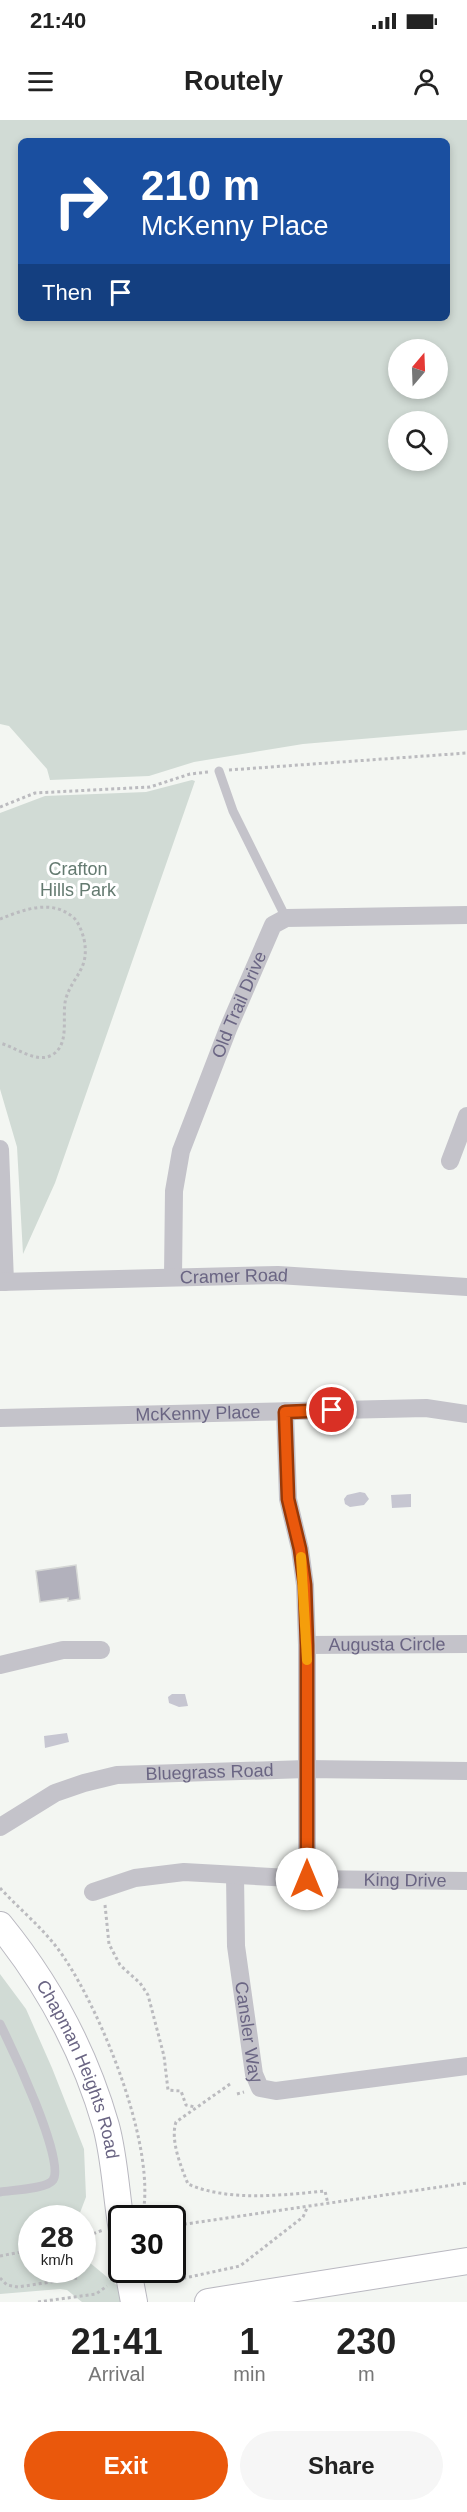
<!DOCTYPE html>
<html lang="en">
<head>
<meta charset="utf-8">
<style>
  body { margin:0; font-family:Arial,sans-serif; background:#f6f6f6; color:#222; height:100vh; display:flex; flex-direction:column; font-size:22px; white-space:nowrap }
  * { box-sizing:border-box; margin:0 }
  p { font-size:20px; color:#767676 }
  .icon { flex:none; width:33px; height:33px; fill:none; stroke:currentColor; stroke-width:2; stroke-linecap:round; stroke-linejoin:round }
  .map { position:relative; height:2182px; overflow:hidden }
  .panel { display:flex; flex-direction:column; background:#fff; flex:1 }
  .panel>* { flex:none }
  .hud { position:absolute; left:18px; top:18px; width:432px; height:183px; border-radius:9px; box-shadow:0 3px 9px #0003; background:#1a4fa0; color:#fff; overflow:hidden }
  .needle { width:39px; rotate:19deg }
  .tools { position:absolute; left:388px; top:219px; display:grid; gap:12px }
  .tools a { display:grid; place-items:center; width:60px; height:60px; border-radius:50%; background:#fff; box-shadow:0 3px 9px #0003; font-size:30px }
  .speed { position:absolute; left:18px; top:2085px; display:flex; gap:12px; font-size:30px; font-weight:700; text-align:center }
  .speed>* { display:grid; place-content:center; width:78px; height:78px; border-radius:50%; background:#fff; box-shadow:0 3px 9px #0003; line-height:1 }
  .speed small { font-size:15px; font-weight:400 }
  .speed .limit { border:3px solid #111; border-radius:9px; background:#fff; color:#111 }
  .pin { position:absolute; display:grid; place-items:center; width:51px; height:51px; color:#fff; margin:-26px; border:3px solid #fff; border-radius:50%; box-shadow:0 2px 6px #0007 }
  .me { position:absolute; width:66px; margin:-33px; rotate:0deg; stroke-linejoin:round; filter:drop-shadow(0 0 4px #0008) }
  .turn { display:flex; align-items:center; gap:21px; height:126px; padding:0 24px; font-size:27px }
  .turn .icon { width:78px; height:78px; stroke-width:2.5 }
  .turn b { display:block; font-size:42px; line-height:51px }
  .then { display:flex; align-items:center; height:57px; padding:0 24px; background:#0003; gap:12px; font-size:22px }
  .eta { display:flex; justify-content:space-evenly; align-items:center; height:102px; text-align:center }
  .eta b { font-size:36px; font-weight:700; line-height:42px }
  .button { display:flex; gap:12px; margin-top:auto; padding:12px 24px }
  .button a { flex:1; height:69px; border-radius:36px; background:#ea580c; color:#fff; font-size:24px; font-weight:700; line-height:69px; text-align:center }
  .button a+a { background:#f6f6f6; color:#222 }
  .status { display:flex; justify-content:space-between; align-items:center; height:42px; padding:0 30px; background:#fff; direction:ltr }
  .status svg { height:16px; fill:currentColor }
  header { display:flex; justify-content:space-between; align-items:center; height:78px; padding:0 24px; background:#fff; font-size:27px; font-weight:700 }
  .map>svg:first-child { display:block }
</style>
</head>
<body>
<div class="status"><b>21:40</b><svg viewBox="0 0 49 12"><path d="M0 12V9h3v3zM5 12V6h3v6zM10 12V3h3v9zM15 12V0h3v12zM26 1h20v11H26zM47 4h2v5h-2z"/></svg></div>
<header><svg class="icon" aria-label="menu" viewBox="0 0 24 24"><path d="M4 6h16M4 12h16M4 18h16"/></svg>Routely<svg class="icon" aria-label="person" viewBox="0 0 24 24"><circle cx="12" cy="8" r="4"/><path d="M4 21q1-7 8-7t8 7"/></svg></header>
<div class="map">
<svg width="467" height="2182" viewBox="0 0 467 2182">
  <rect width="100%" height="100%" fill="#f3f6f2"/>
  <path fill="#d1dbd5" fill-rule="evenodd" d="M0,0H467V610L303,624L194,642L149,656L50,660L47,649L9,606L0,604ZM21,21H447V198H21ZM399,230H438V268H399ZM399,302H438V340H399Z
    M192,660L195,661L55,1063L23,1134L17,1027L0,969V693L45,676L146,672Z
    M0,1854L26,1889L52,1948L84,2029L86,2077L78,2098H32V2150H82L83,2137L137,2182H82L67,2170L60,2169L0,2174Z"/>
  <path fill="#c6c6d1" d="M360,1372L365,1373L369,1379L364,1385L350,1387L345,1384L344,1379L347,1375Z
    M411,1374V1387L392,1388L391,1375Z
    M172,1574H185L188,1586L179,1587L169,1583L168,1577Z
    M67,1613L69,1622L45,1628L44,1616Z"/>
  <path fill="#b2b1bc" stroke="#d5d7d5" stroke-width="1.5" d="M76,1445L80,1479L68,1481V1478L40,1482L36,1451Z"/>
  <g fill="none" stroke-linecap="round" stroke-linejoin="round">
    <g stroke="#b9b8c0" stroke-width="28">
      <g id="secondary">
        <path id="s8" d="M0,1805C48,1864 85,1933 106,2006C115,2039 116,2076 122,2110"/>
        <path d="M128,2150L134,2182"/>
        <path d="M208,2182L467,2141"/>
      </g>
    </g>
    <path stroke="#bbbbbf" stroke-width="3" stroke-dasharray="3 3" stroke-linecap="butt" d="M229,650L467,633
      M0,687L35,673L150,667L190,654L208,652
      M0,799C23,790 52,778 74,798C79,803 82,812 84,819C90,849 74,854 66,878C61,895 71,924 52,935C37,944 15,927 0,923
      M0,1768C22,1792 47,1811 65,1839C103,1896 158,2031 142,2098
      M105,1785L109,1824L120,1845L140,1863L148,1875L164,1936L168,1970L181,1971L186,1985L195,1987
      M230,1964L176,2002C170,2020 181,2047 188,2064C229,2082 282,2075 325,2071L328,2084
      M237,1974L244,1972
      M172,2106L467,2063
      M82,2118L103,2110
      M0,2136L32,2130
      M150,2155L152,2159L171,2161L240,2146L303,2097L307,2088
      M0,2158L7,2165L18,2167L77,2158
      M38,2182L96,2174L107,2166"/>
    <path stroke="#c4c3ca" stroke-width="9" d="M219,651L233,691L286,798
      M0,1904C11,1926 66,2041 53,2060C47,2069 12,2070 0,2072"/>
    <g stroke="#c4c3ca" stroke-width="18">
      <path d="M0,1029L5,1162"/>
      <path d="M450,1041L467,996"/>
      <path id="s1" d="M173,1157L174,1071L181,1031L228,909L273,805L286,798L467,795"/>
      <path id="s2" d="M0,1162L278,1155L467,1167"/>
      <path d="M285,1291L288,1379L300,1429L305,1465L307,1525V1759"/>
      <path id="s3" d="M0,1298L426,1288L467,1294"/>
      <path id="s4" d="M307,1525L467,1524"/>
      <path d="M0,1545L63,1530H101"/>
      <path id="s5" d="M0,1707L55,1673L84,1663L117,1655L306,1649L467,1651"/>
      <path id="s6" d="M235,1755L236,1826L254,1954L260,1968L276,1971L467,1946"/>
      <path id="s7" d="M93,1772L135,1758L184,1752L307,1759L467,1761"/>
    </g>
    <use href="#secondary" stroke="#fff" stroke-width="26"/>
  </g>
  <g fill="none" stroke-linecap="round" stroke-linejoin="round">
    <g stroke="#983908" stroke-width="15">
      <path id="route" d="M307,1759V1525L305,1465L300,1429L288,1379L285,1292L332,1290"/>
    </g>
    <use href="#route" stroke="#ea580c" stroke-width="10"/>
    <path stroke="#f59e0b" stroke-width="10" d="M301,1437L307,1540"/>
  </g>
  <g text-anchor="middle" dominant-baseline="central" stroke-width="6" stroke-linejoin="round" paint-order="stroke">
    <g font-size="18" fill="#647a70" stroke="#fff">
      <text x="78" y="749">Crafton<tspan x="78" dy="21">Hills Park</tspan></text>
    </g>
    <g font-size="18" fill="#6a6583" stroke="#fff">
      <text stroke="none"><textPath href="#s1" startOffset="284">Old Trail Drive</textPath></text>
      <text stroke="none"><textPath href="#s2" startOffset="234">Cramer Road</textPath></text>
      <text stroke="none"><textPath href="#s3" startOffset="198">McKenny Place</textPath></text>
      <text stroke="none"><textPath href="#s4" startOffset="80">Augusta Circle</textPath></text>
      <text stroke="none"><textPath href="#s5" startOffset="222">Bluegrass Road</textPath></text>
      <text stroke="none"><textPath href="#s7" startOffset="315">King Drive</textPath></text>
      <text stroke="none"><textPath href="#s6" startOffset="158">Cansler Way</textPath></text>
      <text stroke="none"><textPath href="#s8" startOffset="166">Chapman Heights Road</textPath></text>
    </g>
  </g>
</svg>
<div class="tools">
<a><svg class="needle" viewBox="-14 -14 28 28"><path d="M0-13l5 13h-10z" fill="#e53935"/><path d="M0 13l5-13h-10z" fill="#767676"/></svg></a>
<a><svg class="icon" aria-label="search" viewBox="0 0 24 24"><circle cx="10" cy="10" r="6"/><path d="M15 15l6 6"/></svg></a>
</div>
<div class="speed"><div>28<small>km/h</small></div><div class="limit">30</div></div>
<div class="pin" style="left:332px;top:1290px;background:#d93025"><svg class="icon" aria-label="arrive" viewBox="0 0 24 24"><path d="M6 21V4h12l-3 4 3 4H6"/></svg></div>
<svg class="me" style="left:307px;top:1759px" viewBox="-20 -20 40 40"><circle r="19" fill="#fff"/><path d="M0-13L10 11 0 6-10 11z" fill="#ea580c"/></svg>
<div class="hud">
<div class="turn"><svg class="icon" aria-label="right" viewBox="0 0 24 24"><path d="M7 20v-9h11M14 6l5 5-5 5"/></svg><div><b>210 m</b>McKenny Place</div></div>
<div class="then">Then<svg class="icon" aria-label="arrive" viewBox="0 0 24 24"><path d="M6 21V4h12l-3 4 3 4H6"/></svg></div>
</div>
</div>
<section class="panel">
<div class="eta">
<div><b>21:41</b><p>Arrival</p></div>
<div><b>1</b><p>min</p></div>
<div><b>230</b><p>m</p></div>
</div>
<div class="button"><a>Exit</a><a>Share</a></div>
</section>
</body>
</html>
